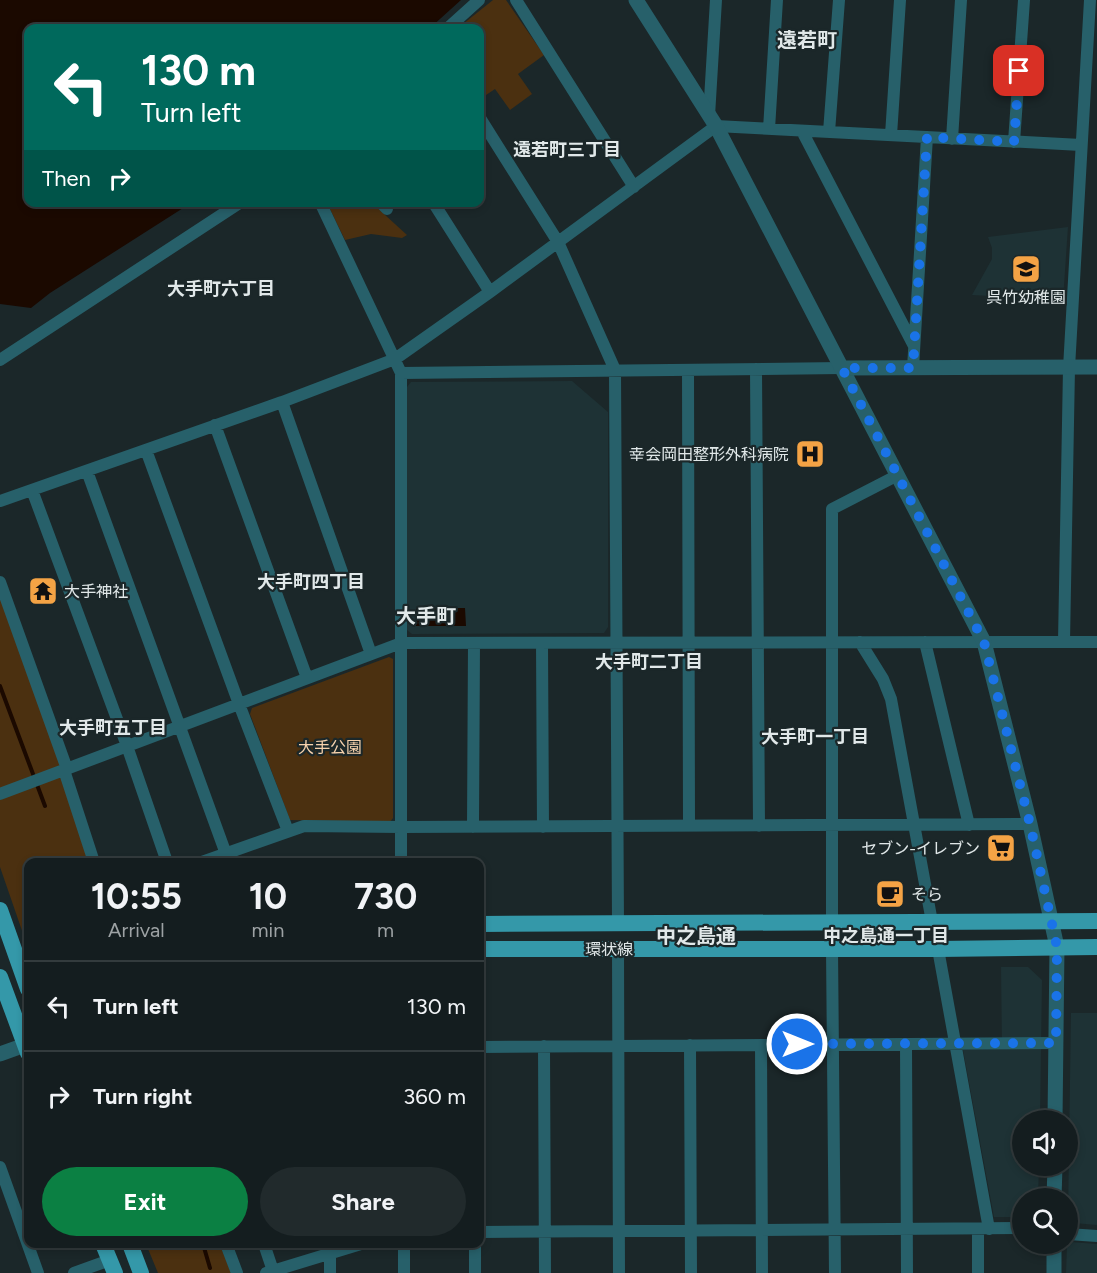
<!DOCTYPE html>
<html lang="en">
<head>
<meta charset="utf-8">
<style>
  body { margin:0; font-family:Figtree,"Noto Sans JP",sans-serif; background:#212a2c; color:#f1f3f6; height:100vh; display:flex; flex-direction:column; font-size:22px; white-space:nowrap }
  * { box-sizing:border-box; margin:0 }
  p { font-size:20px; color:#9da2a4 }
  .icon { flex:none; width:33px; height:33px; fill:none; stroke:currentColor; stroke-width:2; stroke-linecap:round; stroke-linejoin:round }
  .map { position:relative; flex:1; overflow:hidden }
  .panel { position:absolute; left:24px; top:858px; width:460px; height:390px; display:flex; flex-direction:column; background:#141d1f; border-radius:12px; box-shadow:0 3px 9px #0003,0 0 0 2px #333b3d }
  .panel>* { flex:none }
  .top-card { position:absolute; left:24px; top:24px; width:460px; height:183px; border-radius:12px; box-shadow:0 3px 9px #0003,0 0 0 2px #333b3d; background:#00695c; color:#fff; overflow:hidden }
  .tools { position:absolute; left:1012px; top:1110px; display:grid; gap:12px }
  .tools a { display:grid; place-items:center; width:66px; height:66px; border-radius:50%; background:#141d1f; box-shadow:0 3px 9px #0003,0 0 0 2px #333b3d; font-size:30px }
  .pin { position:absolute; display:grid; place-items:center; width:51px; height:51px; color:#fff; margin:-26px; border-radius:12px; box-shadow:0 3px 9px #0006 }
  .me { position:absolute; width:66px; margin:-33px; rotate:90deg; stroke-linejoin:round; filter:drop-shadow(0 0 4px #0008) }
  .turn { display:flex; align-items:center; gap:21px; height:126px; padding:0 18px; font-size:27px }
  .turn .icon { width:78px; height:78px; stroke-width:2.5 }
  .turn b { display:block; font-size:42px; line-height:51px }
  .then { display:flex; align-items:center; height:57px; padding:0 18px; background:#0003; gap:12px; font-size:22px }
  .eta { display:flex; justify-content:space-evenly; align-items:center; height:102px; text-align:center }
  .eta b { font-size:36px; font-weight:700; line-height:42px }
  .primary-button { display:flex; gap:12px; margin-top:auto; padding:12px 18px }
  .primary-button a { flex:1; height:69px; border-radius:36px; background:#0b8043; color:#fff; font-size:24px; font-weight:700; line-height:69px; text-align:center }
  .primary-button a+a { background:#212a2c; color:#f1f3f6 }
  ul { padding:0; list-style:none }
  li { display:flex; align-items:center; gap:18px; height:90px; padding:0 18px; border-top:2px solid #333b3d }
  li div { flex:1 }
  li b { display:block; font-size:22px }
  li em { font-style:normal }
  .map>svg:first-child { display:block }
</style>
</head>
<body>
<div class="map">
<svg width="1097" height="1273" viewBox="0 0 1097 1273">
  <rect width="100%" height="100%" fill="#1b2729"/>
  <path fill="#1e3235" d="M1068,227L1063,300L972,295L992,259V248L988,237Z
    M572,381L608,412V627L604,633L412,634L407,630V387L411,382Z
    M1001,967H1028L1042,980L1040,1120H1023V1166H1039L1038,1198H1023V1217H994L963,1050L1002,1049Z
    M1071,1013H1097V1225L1074,1223L1068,1217Z
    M1071,1242L1097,1244V1273H1066L1067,1246Z"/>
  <path fill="#4b3010" d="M493,0H506L544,55L518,74L532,94L510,110L495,89L480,99V28H458Z
    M327,203H372L407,235L402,238L371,234L345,240Z
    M0,593L58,751L88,862H28V948L0,867Z
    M389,657L393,659V818L390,822L290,820L250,714L252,708Z
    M146,1244H220L231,1273H158Z"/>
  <path fill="#1b0900" d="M0,0H461L430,28H28V202L191,203L50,293L31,308L0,304Z
    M416,608H465L466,626H416Z"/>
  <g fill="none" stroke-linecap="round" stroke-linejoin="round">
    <path stroke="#1b0900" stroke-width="4" d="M0,686L45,806
      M203,1244L210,1268"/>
    <path stroke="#27606a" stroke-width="12" d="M516,0L634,187
      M448,28L479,0
      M709,116L716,0
      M480,118L558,242L615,370L618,923
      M769,129L777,0
      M802,131L914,346
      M829,132L839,0
      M891,135L900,0
      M952,139L961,0
      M1014,142L1024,0
      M320,202L401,373L842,368
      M380,202L387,209
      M433,202L490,292
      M0,360L241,202
      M913,368L927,137
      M756,369L759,826
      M688,370L689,826
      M282,402L371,654
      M215,425L307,678
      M146,450L239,704L288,831
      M87,471L226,854
      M32,490L127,746L167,862
      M0,501L282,402L395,359L490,292L716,126L1081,145
      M0,582L67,769
      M860,642L883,679L891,699L932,922
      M925,642L969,825
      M1064,642L1069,368L1090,0
      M542,643L543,827
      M64,770L94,862
      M0,794L401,643L1097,642
      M473,827L474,643
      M202,862L304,826L401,827L1030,824
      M401,862V373
      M832,923V509L898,475
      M618,949L619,1273
      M832,949L835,1273
      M938,949L989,1229
      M906,1044L907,1273
      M690,1045L691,1273
      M761,1045L762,1273
      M544,1046L545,1273
      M480,1047L1056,1043
      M0,1167L38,1273
      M978,1229V1273
      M480,1232L1023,1228
      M1068,1234L1097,1236
      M226,1244L237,1273
      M264,1244L273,1271
      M330,1244V1273
      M404,1244V1273
      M475,1244V1273
      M74,1273L110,1260
      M266,1273L361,1244"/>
    <path stroke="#27606a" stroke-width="15" d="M636,0L716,126L984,642L1030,824L1057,947L1055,1120
      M842,368L1097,367
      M0,1054L25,1045
      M1054,1198L1055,1166
      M1054,1273V1244"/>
    <path stroke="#3498a9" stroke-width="16" d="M0,910L28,989
      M480,924L1097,921
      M480,949H938L1097,947
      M0,977L28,1053
      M103,1244L115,1273
      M130,1244L141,1273"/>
  </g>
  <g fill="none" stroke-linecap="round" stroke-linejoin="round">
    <path stroke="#1a73e8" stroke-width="10" stroke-dasharray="0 18" d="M797,1044L1056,1043L1057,947L1030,824L984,642L842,368H913L927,137L1014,142L1019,71"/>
  </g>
  <defs>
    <g id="school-square" transform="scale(1.5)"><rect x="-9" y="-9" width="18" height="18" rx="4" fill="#f4a345" stroke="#1b2729"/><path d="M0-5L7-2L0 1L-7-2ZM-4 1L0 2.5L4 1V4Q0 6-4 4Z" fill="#111"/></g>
    <g id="hospital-square" transform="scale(1.5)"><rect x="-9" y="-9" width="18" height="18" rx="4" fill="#f4a345" stroke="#1b2729"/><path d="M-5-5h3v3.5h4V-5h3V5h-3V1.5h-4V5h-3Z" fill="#111"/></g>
    <g id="temple-square" transform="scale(1.5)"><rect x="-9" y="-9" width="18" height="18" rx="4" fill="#f4a345" stroke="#1b2729"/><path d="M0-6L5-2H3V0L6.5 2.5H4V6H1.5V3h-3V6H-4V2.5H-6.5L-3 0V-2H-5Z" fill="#111"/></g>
    <g id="supermarket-square" transform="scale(1.5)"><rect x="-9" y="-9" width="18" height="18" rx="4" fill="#f4a345" stroke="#1b2729"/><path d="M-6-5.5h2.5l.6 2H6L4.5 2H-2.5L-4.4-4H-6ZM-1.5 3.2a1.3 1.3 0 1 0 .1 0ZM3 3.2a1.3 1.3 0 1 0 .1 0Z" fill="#111"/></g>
    <g id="cafe-square" transform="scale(1.5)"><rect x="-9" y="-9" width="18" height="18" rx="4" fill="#f4a345" stroke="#1b2729"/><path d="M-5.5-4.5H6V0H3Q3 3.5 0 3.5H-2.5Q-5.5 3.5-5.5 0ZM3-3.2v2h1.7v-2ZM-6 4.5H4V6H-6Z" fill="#111"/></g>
  </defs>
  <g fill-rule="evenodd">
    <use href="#school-square" x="1026" y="269"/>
    <use href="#hospital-square" x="810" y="454"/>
    <use href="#temple-square" x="43" y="591"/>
    <use href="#supermarket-square" x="1001" y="848"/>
    <use href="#cafe-square" x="890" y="894"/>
  </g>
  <g text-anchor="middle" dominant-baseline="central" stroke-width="4.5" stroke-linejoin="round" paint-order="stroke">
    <g font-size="16" fill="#e1e8e9" stroke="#1b2729" text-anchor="end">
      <text x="1026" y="297" text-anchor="middle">呉竹幼稚園</text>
      <text x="789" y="454">幸会岡田整形外科病院</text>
      <text x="64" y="591" text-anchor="start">大手神社</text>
      <text x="980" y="848">セブン-イレブン</text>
      <text x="911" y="894" text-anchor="start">そら</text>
    </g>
    <g font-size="16" fill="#f6d1ac" stroke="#1b2729">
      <text x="330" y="747">大手公園</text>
    </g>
    <g font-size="16" fill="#e1e8e9" stroke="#1b2729">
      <text x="609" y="949">環状線</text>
    </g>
    <g font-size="18" font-weight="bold" fill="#e1e8e9" stroke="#1b2729">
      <text x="567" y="150">遠若町三丁目</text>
      <text x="221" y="289">大手町六丁目</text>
      <text x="311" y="582">大手町四丁目</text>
      <text x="649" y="662">大手町二丁目</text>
      <text x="113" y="728">大手町五丁目</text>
      <text x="815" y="737">大手町一丁目</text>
      <text x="886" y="936">中之島通一丁目</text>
    </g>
    <g font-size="20" font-weight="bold" fill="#e1e8e9" stroke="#1b2729">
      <text x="807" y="40">遠若町</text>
      <text x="426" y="616">大手町</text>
      <text x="696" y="936">中之島通</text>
    </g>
  </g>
</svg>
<div class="tools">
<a><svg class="icon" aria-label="sound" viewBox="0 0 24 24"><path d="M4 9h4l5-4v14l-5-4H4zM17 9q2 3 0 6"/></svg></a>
<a><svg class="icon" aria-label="search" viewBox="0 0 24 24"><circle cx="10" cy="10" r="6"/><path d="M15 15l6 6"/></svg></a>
</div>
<div class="pin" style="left:1019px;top:71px;background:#d93025"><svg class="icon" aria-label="arrive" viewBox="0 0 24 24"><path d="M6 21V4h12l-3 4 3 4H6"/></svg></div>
<svg class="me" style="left:797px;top:1044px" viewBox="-20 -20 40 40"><circle r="17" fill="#1a73e8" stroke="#fff" stroke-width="3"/><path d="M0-11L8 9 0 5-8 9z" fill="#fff"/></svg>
<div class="top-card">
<div class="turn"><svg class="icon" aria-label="left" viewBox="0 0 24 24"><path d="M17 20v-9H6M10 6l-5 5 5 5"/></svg><div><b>130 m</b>Turn left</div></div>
<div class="then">Then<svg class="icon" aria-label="right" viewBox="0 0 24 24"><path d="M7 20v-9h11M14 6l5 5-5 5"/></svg></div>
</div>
<section class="panel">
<div class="eta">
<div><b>10:55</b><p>Arrival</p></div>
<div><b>10</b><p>min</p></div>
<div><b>730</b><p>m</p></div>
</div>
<ul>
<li><svg class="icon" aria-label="left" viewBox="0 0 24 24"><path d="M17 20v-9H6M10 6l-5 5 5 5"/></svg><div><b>Turn left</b></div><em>130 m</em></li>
<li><svg class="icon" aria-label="right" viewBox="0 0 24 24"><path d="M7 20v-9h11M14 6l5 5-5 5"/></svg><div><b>Turn right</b></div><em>360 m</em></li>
</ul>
<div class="primary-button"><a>Exit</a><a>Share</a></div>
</section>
</div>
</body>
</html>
